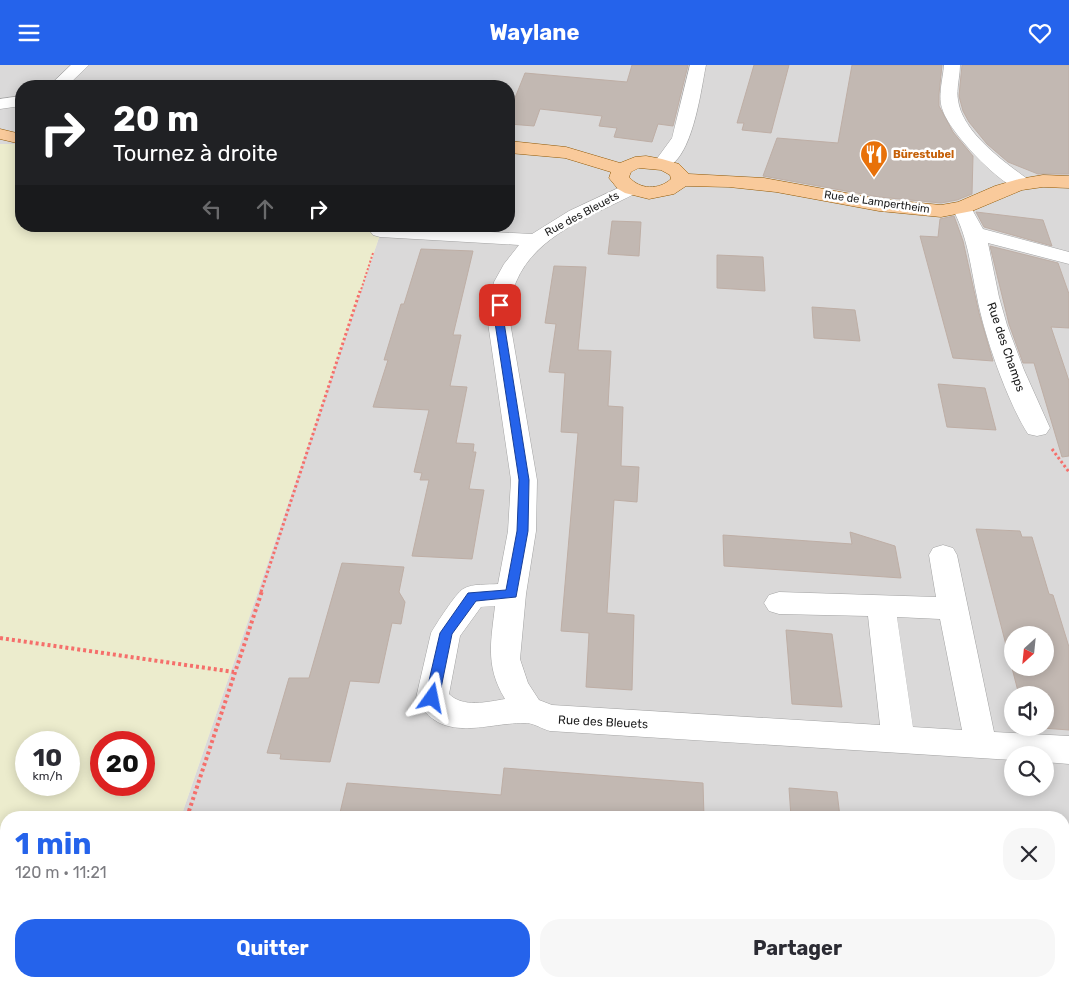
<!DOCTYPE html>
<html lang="fr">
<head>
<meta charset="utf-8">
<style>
  body { margin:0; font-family:Rubik,sans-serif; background:#f7f7f7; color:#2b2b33; height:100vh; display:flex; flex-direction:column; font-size:19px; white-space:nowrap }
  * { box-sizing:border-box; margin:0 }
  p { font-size:16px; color:#7c7c81 }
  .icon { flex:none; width:28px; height:28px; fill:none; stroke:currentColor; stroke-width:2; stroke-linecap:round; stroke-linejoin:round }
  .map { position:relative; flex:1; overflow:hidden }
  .side { position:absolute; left:0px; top:746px; width:1070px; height:176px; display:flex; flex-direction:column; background:#fff; border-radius:20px 20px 0 0; box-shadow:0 2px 12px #0003 }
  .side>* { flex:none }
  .banner { position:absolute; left:15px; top:15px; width:500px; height:152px; border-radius:20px; box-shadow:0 2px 12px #0003; background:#202124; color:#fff; overflow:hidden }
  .needle { width:32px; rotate:207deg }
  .controls { position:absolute; left:1004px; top:561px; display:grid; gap:10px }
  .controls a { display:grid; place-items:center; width:50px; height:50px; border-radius:50%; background:#fff; box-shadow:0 2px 12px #0003; font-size:25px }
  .speed { position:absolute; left:15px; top:666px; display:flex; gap:10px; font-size:25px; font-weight:700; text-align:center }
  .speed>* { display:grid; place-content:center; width:65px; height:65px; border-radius:50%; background:#fff; box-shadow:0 2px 12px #0003; line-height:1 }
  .speed small { font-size:12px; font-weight:400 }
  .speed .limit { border:8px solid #d22; background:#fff; color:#111 }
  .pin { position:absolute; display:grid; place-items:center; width:42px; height:42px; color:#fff; margin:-21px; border-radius:10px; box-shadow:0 2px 8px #0006 }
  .me { position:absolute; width:55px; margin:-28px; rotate:12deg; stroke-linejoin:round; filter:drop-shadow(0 0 4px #0008) }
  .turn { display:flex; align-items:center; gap:18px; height:105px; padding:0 15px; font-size:22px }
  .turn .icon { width:65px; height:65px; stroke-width:2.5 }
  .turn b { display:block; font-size:35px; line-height:42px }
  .lanes { display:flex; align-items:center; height:48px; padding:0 15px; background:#0003; justify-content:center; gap:25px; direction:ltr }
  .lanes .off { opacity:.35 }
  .round { display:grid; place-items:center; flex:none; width:52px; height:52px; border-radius:20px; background:#f7f7f7 }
  .head { display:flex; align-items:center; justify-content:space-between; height:85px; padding:0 15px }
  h1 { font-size:30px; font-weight:700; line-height:38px; color:#2563eb }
  .primary-button { display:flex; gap:10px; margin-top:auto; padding:10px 15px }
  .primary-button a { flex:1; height:58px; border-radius:20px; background:#2563eb; color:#fff; font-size:20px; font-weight:700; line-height:58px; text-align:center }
  .primary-button a+a { background:#f7f7f7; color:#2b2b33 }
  header { display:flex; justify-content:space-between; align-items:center; height:65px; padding:0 15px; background:#2563eb; color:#fff; font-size:22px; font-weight:700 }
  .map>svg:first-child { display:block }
</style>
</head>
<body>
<header><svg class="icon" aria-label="menu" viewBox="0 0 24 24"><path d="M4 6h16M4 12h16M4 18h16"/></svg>Waylane<svg class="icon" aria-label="heart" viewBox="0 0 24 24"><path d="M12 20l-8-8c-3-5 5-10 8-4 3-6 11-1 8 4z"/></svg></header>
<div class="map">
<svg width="1069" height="922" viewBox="0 0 1069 922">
  <rect width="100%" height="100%" fill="#ede9e2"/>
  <path fill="#dad9d9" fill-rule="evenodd" d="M0,0H1069V922L989,916H1064V752H181L383,161H509V21H21V79H0ZM1012,570H1045V602H1012ZM1012,630H1045V662H1012ZM1012,690H1045V722H1012Z"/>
  <path fill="#ececcd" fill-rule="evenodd" d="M0,79H21V161H383L181,752H6V916H989L1055,922H0ZM26,678H69V720H26ZM101,678H144V720H101Z"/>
  <path fill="#a4c6a7" d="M136,15L329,21H131Z"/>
  <path fill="#c2b8b2" stroke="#beaea5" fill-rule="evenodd" d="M632,0H688L673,61L658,59L652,77L614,72L617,63L599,61L602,51L540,44L534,61L509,59V48L525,8L627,17Z
    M754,0H789L771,68L742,65L744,58H737Z
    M852,0H942L939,29V41L953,67L973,91L972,129L957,135L941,138L879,132L763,111L777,73L838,78Z
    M962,0H1069V109H1038L1008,97L987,79L969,57L963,46L959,31Z
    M976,147L1043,155L1052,181L984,162Z
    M954,151L963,176L979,248L993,296L953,293L920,171L938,172L940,154Z
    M612,156L641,157L639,191L608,189Z
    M990,181L1058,198L1069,229V263L1051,262L1069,316V391L1062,392L1034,298H1023L1009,259Z
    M421,184L473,186L453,270H461L450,321L467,322L456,378L474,379L473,387H476L469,424L484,425L472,494L412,491L429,415H420L422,408L414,407L429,345L373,342L388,295H384L401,239H404Z
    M717,190L763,192L765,226L717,223Z
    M554,201L586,202L578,285L611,286L608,341L623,342L621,401L639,402L637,437L614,435L607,548L634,550L632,625L586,622L589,568L561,566L578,368L561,367L565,308L549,307L556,259L545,258Z
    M812,242L855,245L860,276L814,273Z
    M938,319L985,323L996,365L947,362Z
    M976,464L1020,466L1022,472H1032L1049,529L1053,530L1069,582V665L1029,662H1045V630H1019ZM1012,570H1045V602H1012Z
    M850,467L895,481L901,513L724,501L723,470L852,479Z
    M342,498L404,502L399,527L405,537L401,559L392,558L379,618L350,616L330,697L280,694L281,689L267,688L289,613H309Z
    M786,565L832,569L842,642L792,639Z
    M504,703L703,718L704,752H339L347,718L501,730Z
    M789,723L837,727L840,752H791Z"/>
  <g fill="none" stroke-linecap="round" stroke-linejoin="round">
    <g stroke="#a3a3a3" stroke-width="1">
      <path id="minor" d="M71,0H89L67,21H49Z
        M690,0H706C701,24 691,112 655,103L653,99L672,73Z
        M944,0H960C960,12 956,24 958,35C962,67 1004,97 1029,115L1032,119L1029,123C1025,124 1022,125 1018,124C997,117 950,67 943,46C937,31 943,15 944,0Z
        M21,31V41L0,44V34Z
        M629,118L636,120L639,124L636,128C593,151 536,169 516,217C511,228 511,240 509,251L537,415L536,466L526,529L520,594L528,618L539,635L552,640L880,660L868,551L779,549L769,546L764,538L769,530L779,527L936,532L929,490L933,483L943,480L953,483L957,490L994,667L1069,671V699L1045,697V690H1012V695L550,666C542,664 532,657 524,658C484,658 440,680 416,633L431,568C436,559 456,528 463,524C473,518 488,520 498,519L508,466L511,415L487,251L494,217L504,199L519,180L380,172L373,170L370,166L374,161L532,169L569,146ZM495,541C491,577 485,601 505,634C487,637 463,643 449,629L460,571L481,542ZM897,552L940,554L962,665L913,662Z
        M962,137L969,139L983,164L1069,187V199L988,178L999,232L1007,260L1024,305L1050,363L1046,369L1037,371L1028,369C1007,336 984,270 977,232C970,200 968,171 952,143L955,139Z"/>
    </g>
    <g stroke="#905804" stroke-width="1">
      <path id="major" d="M0,64L21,69V79L0,74Z
        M509,76L566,82L620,98L635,92L646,91L662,94L679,99L689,109L764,113L879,134L941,140L958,137L995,121L1019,114L1043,110L1069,111V123L1043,122L1022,125L972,146L941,152L879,146L776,127L729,122L686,121L674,129L649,134L625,128L618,124L609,113L611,107L565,93L509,88ZM639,103L661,105L670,110L671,114C659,125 640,125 629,112L631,107Z"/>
    </g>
    <path stroke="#f56f6b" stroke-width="2" stroke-dasharray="2 2" stroke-linecap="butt" d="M360,228L373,188"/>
    <path stroke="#f56f6b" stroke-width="3" stroke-dasharray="2.5 2.5" stroke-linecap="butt" d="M1052,384L1069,407
      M261,527L360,226"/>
    <path stroke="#f56f6b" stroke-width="4" stroke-dasharray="3 3" stroke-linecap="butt" d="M0,573L234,607
      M187,752L262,526
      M1064,912L1069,913"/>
    <use href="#minor" fill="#fff" fill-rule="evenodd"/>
    <use href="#major" fill="#f9ca9b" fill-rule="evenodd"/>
  </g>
  <path fill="#2563eb" stroke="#184099" d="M497,238H500L504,240L503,251L529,415L528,466L516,532L476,536L452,569L439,633L437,637L432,639L427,637L425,633L440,568L468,528L506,525L517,466L519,415L494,251Z"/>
  <defs>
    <g id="restaurant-pin" transform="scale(1.4375)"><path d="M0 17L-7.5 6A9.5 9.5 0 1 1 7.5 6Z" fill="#e8710a" stroke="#fff"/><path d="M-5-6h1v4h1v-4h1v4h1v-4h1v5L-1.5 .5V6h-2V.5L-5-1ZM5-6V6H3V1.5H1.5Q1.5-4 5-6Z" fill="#fff"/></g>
  </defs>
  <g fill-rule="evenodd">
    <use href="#restaurant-pin" x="874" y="89"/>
  </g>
  <g text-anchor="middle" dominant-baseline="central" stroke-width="5" stroke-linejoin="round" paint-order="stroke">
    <g font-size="11" font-weight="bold" fill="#c56008" stroke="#fff" text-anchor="start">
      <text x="893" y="89">Bürestubel</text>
    </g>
    <g font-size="11" fill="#1c1c1c" stroke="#fff">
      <text transform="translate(877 137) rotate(8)">Rue de Lampertheim</text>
      <text transform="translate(582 149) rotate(-28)">Rue des Bleuets</text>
    </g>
    <g font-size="12" fill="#1c1c1c" stroke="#fff">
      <text transform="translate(1006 282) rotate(71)">Rue des Champs</text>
      <text transform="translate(603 657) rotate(3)">Rue des Bleuets</text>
    </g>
  </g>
</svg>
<div class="controls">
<a><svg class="needle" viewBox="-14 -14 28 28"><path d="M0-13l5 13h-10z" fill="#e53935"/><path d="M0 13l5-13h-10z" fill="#7c7c81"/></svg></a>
<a><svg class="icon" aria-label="sound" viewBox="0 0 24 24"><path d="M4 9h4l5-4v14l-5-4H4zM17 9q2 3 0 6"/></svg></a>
<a><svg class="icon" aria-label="search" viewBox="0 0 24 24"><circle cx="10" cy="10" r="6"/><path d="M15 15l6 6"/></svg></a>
</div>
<div class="speed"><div>10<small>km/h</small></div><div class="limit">20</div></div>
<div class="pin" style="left:500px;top:240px;background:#d93025"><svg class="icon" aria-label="arrive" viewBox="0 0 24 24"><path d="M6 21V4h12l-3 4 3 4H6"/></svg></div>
<svg class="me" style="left:432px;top:633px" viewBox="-20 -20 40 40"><path d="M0-17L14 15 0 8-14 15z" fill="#2563eb" stroke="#fff" stroke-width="4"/></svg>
<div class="banner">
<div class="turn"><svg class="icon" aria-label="right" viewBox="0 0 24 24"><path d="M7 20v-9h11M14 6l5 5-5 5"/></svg><div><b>20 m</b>Tournez à droite</div></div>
<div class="lanes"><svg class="icon off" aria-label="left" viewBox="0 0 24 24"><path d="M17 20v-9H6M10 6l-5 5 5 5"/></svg><svg class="icon off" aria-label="ahead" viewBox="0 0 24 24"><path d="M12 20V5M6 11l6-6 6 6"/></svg><svg class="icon" aria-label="right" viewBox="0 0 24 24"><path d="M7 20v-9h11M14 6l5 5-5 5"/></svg></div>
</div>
<section class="side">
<div class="head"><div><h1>1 min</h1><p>120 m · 11:21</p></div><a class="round"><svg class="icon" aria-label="close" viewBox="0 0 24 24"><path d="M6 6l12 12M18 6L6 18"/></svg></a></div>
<div class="primary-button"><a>Quitter</a><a>Partager</a></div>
</section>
</div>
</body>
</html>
